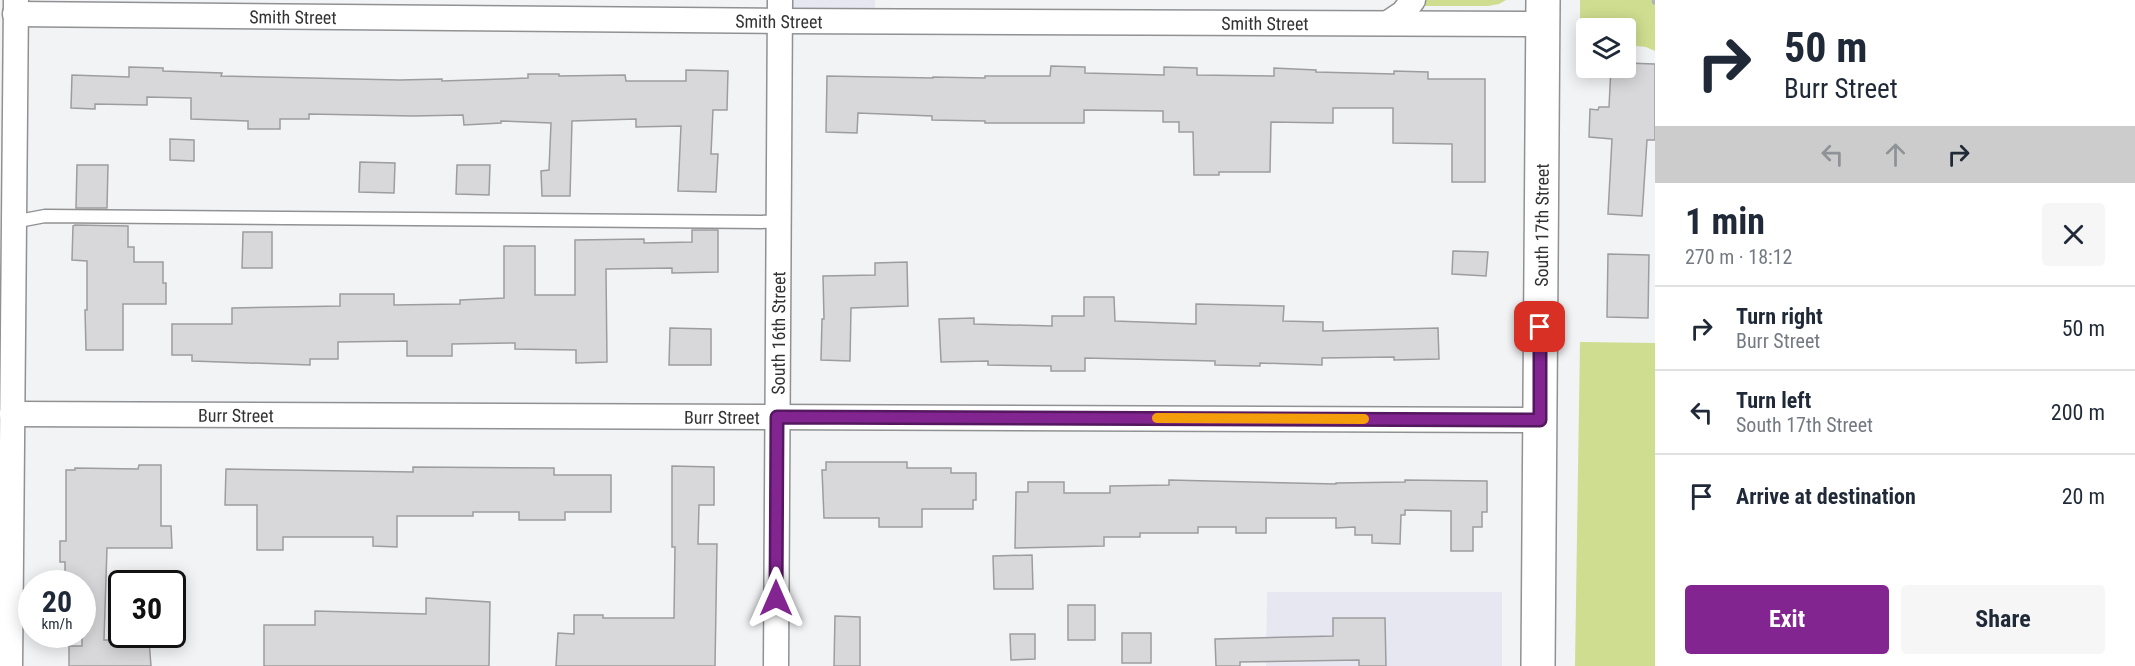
<!DOCTYPE html>
<html lang="en">
<head>
<meta charset="utf-8">
<style>
  body { margin:0; font-family:"Roboto Condensed",sans-serif; background:#f6f6f7; color:#1f2937; height:100vh; display:flex; flex-direction:column; font-size:22px; white-space:nowrap }
  * { box-sizing:border-box; margin:0 }
  p { font-size:20px; color:#747a83 }
  .icon { flex:none; width:33px; height:33px; fill:none; stroke:currentColor; stroke-width:2; stroke-linecap:round; stroke-linejoin:round }
  .map { position:relative; flex:1; overflow:hidden }
  .sheet { display:flex; flex-direction:column; background:#fff; width:480px }
  .sheet>* { flex:none }
  .top-card { background:#fff; color:#1f2937; overflow:hidden }
  .controls { position:absolute; left:1576px; top:18px; display:grid; gap:12px }
  .controls a { display:grid; place-items:center; width:60px; height:60px; border-radius:6px; background:#fff; box-shadow:0 3px 15px #0003; font-size:30px }
  .speed { position:absolute; left:18px; top:570px; display:flex; gap:12px; font-size:30px; font-weight:700; text-align:center }
  .speed>* { display:grid; place-content:center; width:78px; height:78px; border-radius:50%; background:#fff; box-shadow:0 3px 15px #0003; line-height:1 }
  .speed small { font-size:15px; font-weight:400 }
  .speed .limit { border:3px solid #111; border-radius:9px; background:#fff; color:#111 }
  .pin { position:absolute; display:grid; place-items:center; width:51px; height:51px; color:#fff; margin:-26px; border-radius:12px; box-shadow:0 3px 9px #0006 }
  .me { position:absolute; width:66px; margin:-33px; rotate:0deg; stroke-linejoin:round; filter:drop-shadow(0 0 4px #0008) }
  .turn { display:flex; align-items:center; gap:21px; height:126px; padding:0 30px; font-size:27px }
  .turn .icon { width:78px; height:78px; stroke-width:2.5 }
  .turn b { display:block; font-size:42px; line-height:51px }
  .lanes { display:flex; align-items:center; height:57px; padding:0 30px; background:#0003; justify-content:center; gap:30px; direction:ltr }
  .lanes .off { opacity:.35 }
  .round { display:grid; place-items:center; flex:none; width:63px; height:63px; border-radius:6px; background:#f6f6f7 }
  .overview { display:flex; align-items:center; justify-content:space-between; height:102px; padding:0 30px }
  h1 { font-size:36px; font-weight:700; line-height:45px }
  .button { display:flex; gap:12px; margin-top:auto; padding:12px 30px }
  .button a { flex:1; height:69px; border-radius:6px; background:#822591; color:#fff; font-size:24px; font-weight:700; line-height:69px; text-align:center }
  .button a+a { background:#f6f6f7; color:#1f2937 }
  ul { padding:0; list-style:none }
  li { display:flex; align-items:center; gap:18px; height:84px; padding:0 30px; border-top:2px solid #e0e1e3 }
  li div { flex:1 }
  li b { display:block; font-size:22px }
  li em { font-style:normal }
  main { display:flex; flex:1; min-height:0 }
  .map>svg:first-child { display:block }
</style>
</head>
<body>
<main>
<div class="map">
<svg width="1655" height="666" viewBox="0 0 1655 666">
  <rect width="100%" height="100%" fill="#f2f3f5"/>
  <path fill="#e6e7f1" d="M780,0H875V21H780Z
    M1267,592H1502V666H1266Z"/>
  <path fill="#cedd8f" d="M1421,0H1506L1499,4L1488,6H1422Z
    M1580,0H1655V51L1646,47L1626,45V28H1587V43L1580,42Z
    M1580,342L1655,343V666H1575Z"/>
  <path fill="#d8d8da" stroke="#9d9d9f" stroke-width="1.5" d="M1626,63L1655,64V140H1647L1642,216L1608,214L1612,139L1589,137L1590,109L1598,110L1599,107H1609L1611,68H1626Z
    M1051,66L1085,67V73L1164,75V67L1197,68V75L1274,76V68L1316,70V72L1394,74V71L1428,72V79H1485V182H1452V144L1393,143V108H1333V123L1271,122L1270,172H1219V175H1194L1193,132H1179V122H1163V111L1084,110V123H985V121L932,120V116L858,113L857,133L826,132L827,76L933,78V77L985,78V76H1050Z
    M129,67L163,68V71L222,73L221,76L400,80L442,79V81L528,78V74H559V76L625,75L626,81H686V70L728,71L727,110H713L711,154H718L716,192L678,191L681,126L636,127V119L572,121L570,196H542L541,171L549,170L551,123L501,121V123L464,125L463,115L413,116L309,114V119H280V129H248V121L191,119V98L147,97V105L95,104V109L71,108L72,75L129,77Z
    M170,139L194,140V161L170,160Z
    M360,162L395,163L394,193L359,192Z
    M77,165H108L107,208H76Z
    M457,165H490L489,195L456,194Z
    M75,225L128,226V247H134V262H163V283H166V304H123V350H86L85,310H87V261L72,260L73,226Z
    M692,230H718V272L672,273V268L606,269L607,362L576,363V350L515,349V343L452,344V356H407V341L338,342V359H310V365L192,361V355H172V324H232V308L340,306V294H394V305L460,304V300L504,298V246H535V295H575V240L644,239V243L692,242Z
    M243,232H272V268H242Z
    M1453,251L1488,252L1486,276L1452,274Z
    M1608,254L1649,255L1648,318L1607,317Z
    M907,262L908,306L851,308L850,361L821,360L822,319H824L823,276L875,275V263Z
    M1084,297H1114L1115,321L1196,324V304L1284,306L1283,321L1323,322V331L1438,328L1439,359L1394,360V357L1322,358V365L1260,363V366L1215,365V361L1085,358V371H1051V366L988,365V361L941,362L939,319L974,318V324L1052,326V316H1084Z
    M670,328L711,329V365H669Z
    M826,462H907V468H951V473H976V500H973V509H922V527H879V518H824L822,470H826Z
    M139,465H161V526H171L172,548H107L104,640H149L151,666H69V646H82V582L65,581V562H60V541H66V470H75V468L138,469Z
    M672,466L714,467V505H699L698,544H717L715,666H556L558,633L574,634V615H603V618H674L675,547H672Z
    M413,467L554,468V475H611V512H565V520H519V512H473V516H397V547L373,546V537H283V550H257V505H225L226,469L413,472Z
    M1169,480L1336,484V483L1405,482V480L1487,481V512H1482V527H1473V551H1451V511L1405,510V515H1401L1400,544L1372,543V535H1355V527L1336,528V518H1266V533H1236V527H1198V533H1140V537H1104V546L1015,548L1016,492H1028V482H1064V493H1110V486L1169,485Z
    M1032,555L1033,589H994L993,556Z
    M426,598L490,602L489,666H264V625H315V611L426,614Z
    M1068,605H1095V640H1068Z
    M835,616L860,617V666H834Z
    M1333,618H1385L1386,666H1359V660L1240,662V666H1216L1215,639L1333,636Z
    M1122,633H1151V663H1122Z
    M1010,634H1035V659L1011,660Z"/>
  <g fill="none" stroke-linecap="round" stroke-linejoin="round">
    <g stroke="#909193" stroke-width="15">
      <path id="lane" d="M13,222L45,216L779,222"/>
    </g>
    <g stroke="#909193" stroke-width="27">
      <g id="street">
        <path id="s1" d="M15,14L780,21L1543,24"/>
        <path d="M1388,23L1403,13L1413,0"/>
        <path id="s2" d="M12,414L1540,420"/>
        <path d="M10,666L16,0"/>
        <path id="s3" d="M776,666L780,0"/>
      </g>
    </g>
    <g stroke="#909193" stroke-width="36">
      <g id="secondary">
        <path id="s4" d="M1538,666L1543,0"/>
      </g>
    </g>
    <path stroke="#b1b2b4" stroke-width="4" stroke-dasharray="4.5 4.5" stroke-linecap="butt" d="M1653,0L1655,4"/>
    <use href="#lane" stroke="#fff" stroke-width="12"/>
    <use href="#street" stroke="#fff" stroke-width="24"/>
    <use href="#secondary" stroke="#fff" stroke-width="33"/>
  </g>
  <g fill="none" stroke-linecap="round" stroke-linejoin="round">
    <g stroke="#54185e" stroke-width="15">
      <path id="route" d="M776,598L777,417L1540,420V327"/>
    </g>
    <use href="#route" stroke="#822591" stroke-width="10"/>
    <path stroke="#f59e0b" stroke-width="10" d="M1157,418L1364,419"/>
  </g>
  <g text-anchor="middle" dominant-baseline="central" stroke-width="4.5" stroke-linejoin="round" paint-order="stroke">
    <g font-size="18" fill="#333334" stroke="#f2f3f5">
      <text stroke="none"><textPath href="#s1" startOffset="278">Smith Street</textPath></text>
      <text stroke="none"><textPath href="#s1" startOffset="764">Smith Street</textPath></text>
      <text stroke="none"><textPath href="#s1" startOffset="1250">Smith Street</textPath></text>
      <text stroke="none"><textPath href="#s4" startOffset="441">South 17th Street</textPath></text>
      <text stroke="none"><textPath href="#s3" startOffset="333">South 16th Street</textPath></text>
      <text stroke="none"><textPath href="#s2" startOffset="224">Burr Street</textPath></text>
      <text stroke="none"><textPath href="#s2" startOffset="710">Burr Street</textPath></text>
    </g>
  </g>
</svg>
<div class="controls">
<a><svg class="icon" aria-label="layers" viewBox="0 0 24 24"><path d="M12 4l9 5-9 5-9-5zM3 14l9 5 9-5"/></svg></a>
</div>
<div class="speed"><div>20<small>km/h</small></div><div class="limit">30</div></div>
<div class="pin" style="left:1540px;top:327px;background:#d93025"><svg class="icon" aria-label="arrive" viewBox="0 0 24 24"><path d="M6 21V4h12l-3 4 3 4H6"/></svg></div>
<svg class="me" style="left:776px;top:598px" viewBox="-20 -20 40 40"><path d="M0-17L14 15 0 8-14 15z" fill="#822591" stroke="#fff" stroke-width="4"/></svg>
</div>
<section class="sheet">
<div class="top-card">
<div class="turn"><svg class="icon" aria-label="right" viewBox="0 0 24 24"><path d="M7 20v-9h11M14 6l5 5-5 5"/></svg><div><b>50 m</b>Burr Street</div></div>
<div class="lanes"><svg class="icon off" aria-label="left" viewBox="0 0 24 24"><path d="M17 20v-9H6M10 6l-5 5 5 5"/></svg><svg class="icon off" aria-label="ahead" viewBox="0 0 24 24"><path d="M12 20V5M6 11l6-6 6 6"/></svg><svg class="icon" aria-label="right" viewBox="0 0 24 24"><path d="M7 20v-9h11M14 6l5 5-5 5"/></svg></div>
</div>
<div class="overview"><div><h1>1 min</h1><p>270 m · 18:12</p></div><a class="round"><svg class="icon" aria-label="close" viewBox="0 0 24 24"><path d="M6 6l12 12M18 6L6 18"/></svg></a></div>
<ul>
<li><svg class="icon" aria-label="right" viewBox="0 0 24 24"><path d="M7 20v-9h11M14 6l5 5-5 5"/></svg><div><b>Turn right</b><p>Burr Street</p></div><em>50 m</em></li>
<li><svg class="icon" aria-label="left" viewBox="0 0 24 24"><path d="M17 20v-9H6M10 6l-5 5 5 5"/></svg><div><b>Turn left</b><p>South 17th Street</p></div><em>200 m</em></li>
<li><svg class="icon" aria-label="arrive" viewBox="0 0 24 24"><path d="M6 21V4h12l-3 4 3 4H6"/></svg><div><b>Arrive at destination</b></div><em>20 m</em></li>
</ul>
<div class="button"><a>Exit</a><a>Share</a></div>
</section>
</main>
</body>
</html>
